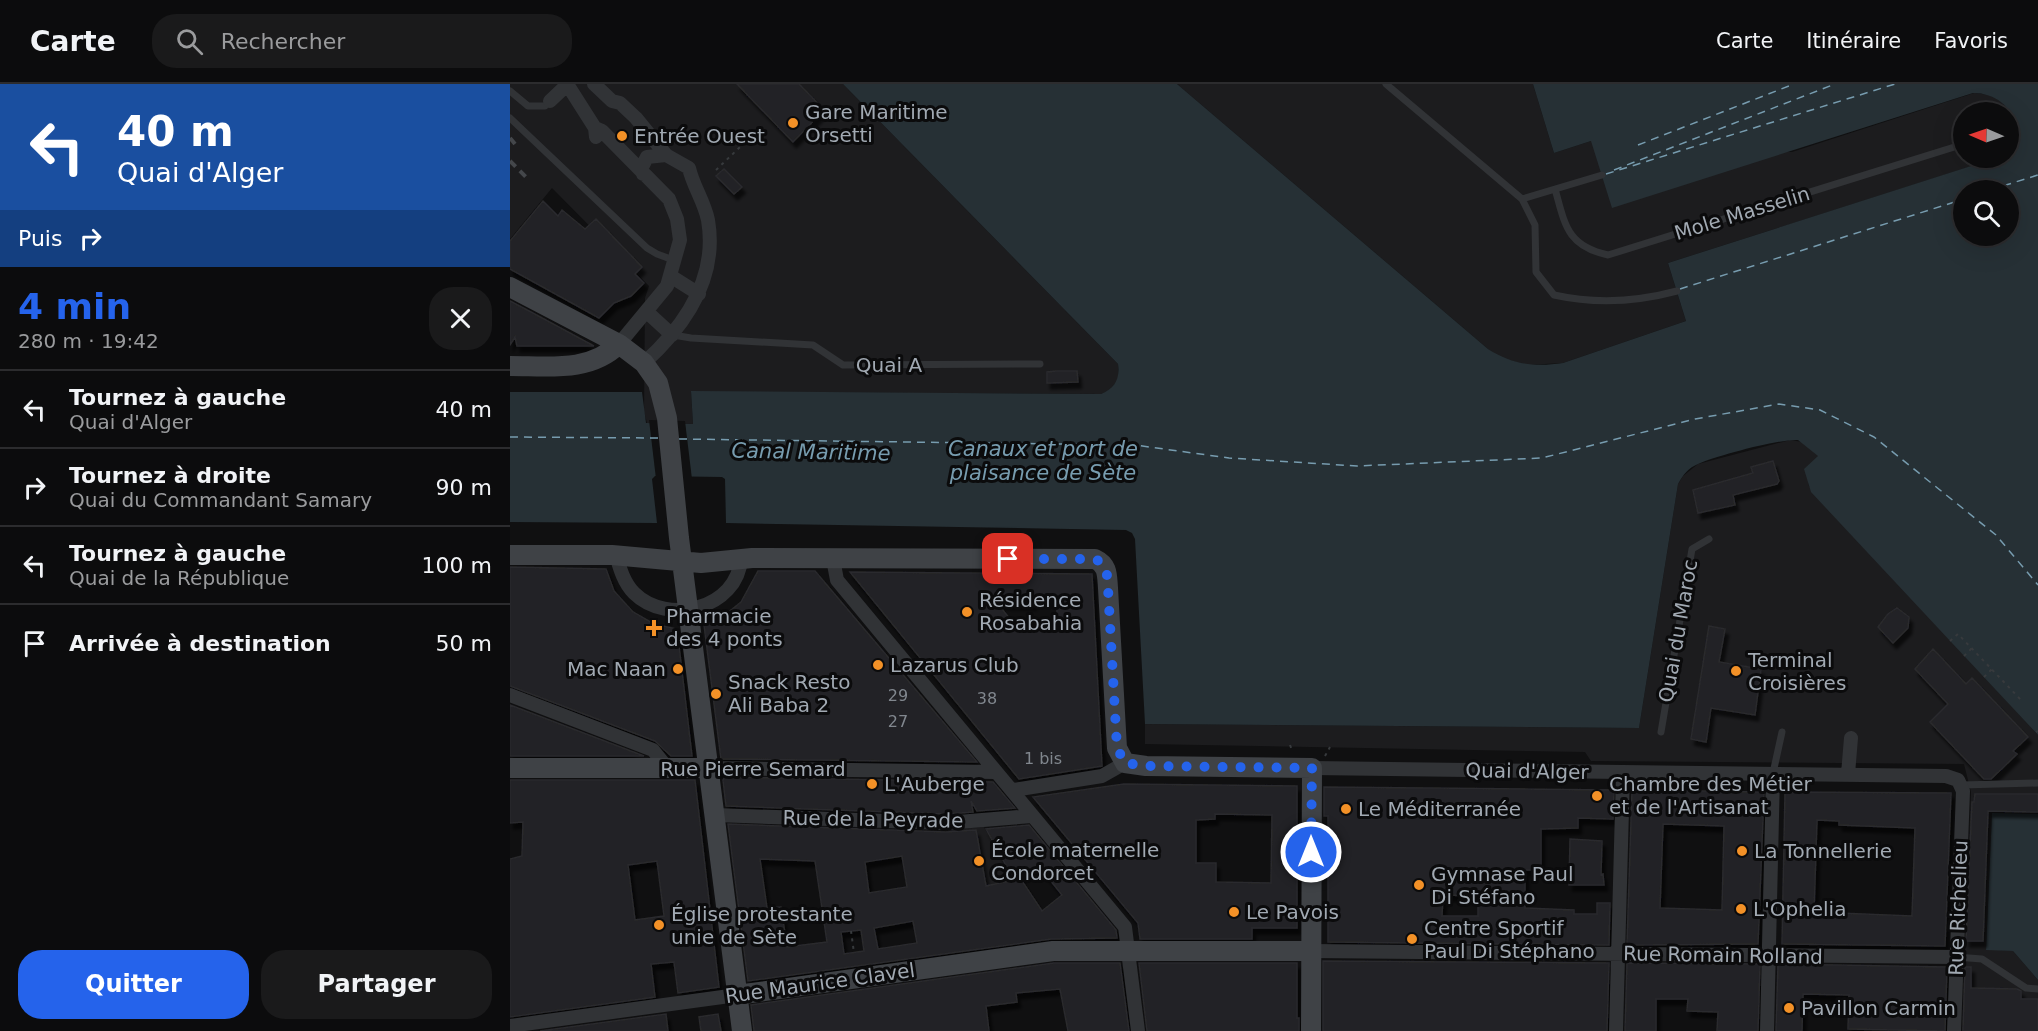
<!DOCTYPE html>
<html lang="fr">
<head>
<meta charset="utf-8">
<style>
  body { margin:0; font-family:"DejaVu Sans",sans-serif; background:#1a1a1b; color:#f1f3f6; height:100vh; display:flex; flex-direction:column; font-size:22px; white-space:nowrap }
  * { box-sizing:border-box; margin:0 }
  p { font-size:20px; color:#9a9b9d }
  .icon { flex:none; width:33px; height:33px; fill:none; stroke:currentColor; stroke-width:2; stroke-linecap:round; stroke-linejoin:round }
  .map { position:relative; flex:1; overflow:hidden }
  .drawer { display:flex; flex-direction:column; background:#0c0c0d; width:510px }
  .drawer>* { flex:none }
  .guide { background:#1a4fa0; color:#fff; overflow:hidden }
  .needle { width:39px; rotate:272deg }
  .buttons { position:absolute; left:1443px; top:18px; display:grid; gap:12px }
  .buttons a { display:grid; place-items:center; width:66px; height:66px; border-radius:50%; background:#0c0c0d; box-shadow:0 6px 24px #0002,0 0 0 2px #2c2c2e; font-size:30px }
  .pin { position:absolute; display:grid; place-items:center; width:51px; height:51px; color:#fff; margin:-26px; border-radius:12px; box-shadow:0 3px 9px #0006 }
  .me { position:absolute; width:66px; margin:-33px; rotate:0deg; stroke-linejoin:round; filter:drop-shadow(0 0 4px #0008) }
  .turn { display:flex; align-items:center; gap:21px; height:126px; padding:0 18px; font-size:27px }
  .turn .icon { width:78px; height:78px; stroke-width:2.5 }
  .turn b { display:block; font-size:42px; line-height:51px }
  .then { display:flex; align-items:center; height:57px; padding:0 18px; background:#0003; gap:12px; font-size:22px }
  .round { display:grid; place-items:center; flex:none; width:63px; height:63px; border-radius:24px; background:#1a1a1b }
  .summary { display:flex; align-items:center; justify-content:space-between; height:102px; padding:0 18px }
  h1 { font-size:36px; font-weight:700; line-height:45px; color:#2563eb }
  .primary-button { display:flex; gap:12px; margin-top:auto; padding:12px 18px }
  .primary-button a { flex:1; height:69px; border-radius:24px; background:#2563eb; color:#fff; font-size:24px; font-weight:700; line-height:69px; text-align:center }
  .primary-button a+a { background:#1a1a1b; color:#f1f3f6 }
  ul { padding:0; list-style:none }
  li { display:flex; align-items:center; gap:18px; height:78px; padding:0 18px; border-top:2px solid #2c2c2e }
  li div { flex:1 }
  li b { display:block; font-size:22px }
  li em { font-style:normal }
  header { display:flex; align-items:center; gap:36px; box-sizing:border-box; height:84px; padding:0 30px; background:#0c0c0d; border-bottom:2px solid #2c2c2e }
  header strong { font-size:28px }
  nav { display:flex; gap:33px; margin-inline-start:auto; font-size:21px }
  .search { width:420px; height:54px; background:#1a1a1b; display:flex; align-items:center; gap:15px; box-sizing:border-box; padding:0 21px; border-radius:24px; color:#9a9b9d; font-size:22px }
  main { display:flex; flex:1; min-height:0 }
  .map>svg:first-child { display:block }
</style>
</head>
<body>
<header>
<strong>Carte</strong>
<div class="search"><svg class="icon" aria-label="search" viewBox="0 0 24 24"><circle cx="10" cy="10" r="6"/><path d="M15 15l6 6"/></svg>Rechercher</div>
<nav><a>Carte</a><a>Itinéraire</a><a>Favoris</a></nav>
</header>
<main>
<section class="drawer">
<div class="guide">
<div class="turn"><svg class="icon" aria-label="left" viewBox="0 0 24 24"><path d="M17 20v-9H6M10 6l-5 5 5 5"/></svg><div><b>40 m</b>Quai d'Alger</div></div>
<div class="then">Puis<svg class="icon" aria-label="right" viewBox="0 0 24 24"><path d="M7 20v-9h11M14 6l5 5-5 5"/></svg></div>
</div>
<div class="summary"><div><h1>4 min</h1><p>280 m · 19:42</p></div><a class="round"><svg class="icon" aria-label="close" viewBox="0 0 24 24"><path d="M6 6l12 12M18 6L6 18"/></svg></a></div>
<ul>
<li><svg class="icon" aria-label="left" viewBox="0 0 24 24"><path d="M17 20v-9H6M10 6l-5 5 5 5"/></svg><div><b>Tournez à gauche</b><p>Quai d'Alger</p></div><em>40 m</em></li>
<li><svg class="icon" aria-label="right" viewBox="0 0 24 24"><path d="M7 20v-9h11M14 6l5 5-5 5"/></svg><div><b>Tournez à droite</b><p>Quai du Commandant Samary</p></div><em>90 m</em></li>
<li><svg class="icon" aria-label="left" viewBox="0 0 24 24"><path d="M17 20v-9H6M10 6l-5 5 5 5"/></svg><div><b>Tournez à gauche</b><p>Quai de la République</p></div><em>100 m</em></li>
<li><svg class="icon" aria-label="arrive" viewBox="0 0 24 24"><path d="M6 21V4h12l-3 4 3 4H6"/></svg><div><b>Arrivée à destination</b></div><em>50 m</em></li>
</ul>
<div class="primary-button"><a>Quitter</a><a>Partager</a></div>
</section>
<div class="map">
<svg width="1528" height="947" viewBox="0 0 1528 947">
  <defs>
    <filter id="shadow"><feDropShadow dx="3.5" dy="6" stdDeviation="1.5" flood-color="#0009"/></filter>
  </defs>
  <rect width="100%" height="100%" fill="#101011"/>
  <path fill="#1c1c1e" d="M0,0H333L608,280V296L600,306L591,310L181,308L183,340L137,339L134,328L135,214L139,202L42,104L0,155Z
    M667,0H1023L1044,69L1081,57L1282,68L1464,9L1481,11L1492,18L1498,25L1502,35L1503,47L1499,61L1498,28H1454V74H1486L1484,75L1158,179L1176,237L1053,279L1018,281L991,274L978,265Z
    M1280,356L1293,358L1309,372L1298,393L1299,402L1528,651V730H1482L1476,865L1503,867L1528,896V947H1452L1461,708L1454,680L1081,677L1075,668L635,660V640L1129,644L1168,400L1173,392L1188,380Z
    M474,743L504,796L449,808L438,746Z"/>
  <path fill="#263035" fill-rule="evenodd" d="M333,0H667L978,265C1003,281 1025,283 1053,279L1176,237L1158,179L1486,74H1498C1499,65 1501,59 1503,51C1507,25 1487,9 1463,9L1102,124L1081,57L1044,69L1023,0H1528V651L1301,408L1294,385L1308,372L1288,356C1268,355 1207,372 1188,380C1178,384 1173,391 1168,400L1129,644L635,640L625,455L622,449L616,446L216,439L215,395L212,393L145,392L142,395L147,439L0,438V308H132L136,339L183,340L181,307L591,310C605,304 610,295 608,280ZM1454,106H1498V152H1454Z
    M1482,729L1528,730V896L1503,867L1476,866Z"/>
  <path fill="#101011" d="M139,336L175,337L182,395H146Z"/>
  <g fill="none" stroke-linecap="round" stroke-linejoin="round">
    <path stroke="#779caf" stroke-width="1.5" stroke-dasharray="8 6" stroke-linecap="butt" d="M1128,61L1284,0
      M1104,86L1325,0
      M1096,90L1385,0
      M1480,106L1528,91
      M1170,205L1454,115
      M0,353L149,354
      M169,355L625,361L719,374L847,382L1032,374L1185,335L1269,320L1310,326L1364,353L1486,451L1528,501"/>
  </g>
  <path fill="#232325" stroke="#2a2a2d" stroke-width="1.5" fill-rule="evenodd" filter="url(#shadow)" d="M227,0H289L314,26L283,58Z
    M214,85L232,103L224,110L206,92Z
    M33,117L48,132L52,126L75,145L86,135L132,183L125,190L134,199L121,212L104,219L89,234L0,185V157Z
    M0,217L21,228L84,262H7L5,253L0,261Z
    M547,287H567L568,298L537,299V288Z
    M1263,377L1269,397L1267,400L1223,411L1225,421L1188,429L1183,406L1243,389L1241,383Z
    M0,483L96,485L104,507L123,528L144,540L167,545L182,672H161L145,657L0,602Z
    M248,487H305L467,678L211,675L194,541L211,534L231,518Z
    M340,488L582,490L592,682L509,695ZM523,512L547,513V540L509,546L487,519L523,520Z
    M1387,524L1399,533L1398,544L1383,559L1368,543L1378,530Z
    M1199,542L1215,545L1209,578L1251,585L1245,631L1201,624L1196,658L1181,655Z
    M1423,565L1456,600L1462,594L1518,653L1503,667L1507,670L1481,695H1474L1420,638L1438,620L1405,585Z
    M0,621L134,672H0Z
    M215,693L483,698L505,724L467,727L461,717L463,728L436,730L216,722L213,696Z
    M0,696H185L209,903L168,909L164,878L141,880L145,913L0,933V775L12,772L13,738L0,739ZM147,777L154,832L125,836L118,781Z
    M614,700L787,702V844H742V855H630L628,839L523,713ZM705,730L762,731L761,799L706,798V779H686V736L705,735Z
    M814,703L1104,706L1103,735L1068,734V744L1031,745V786H1015V824L1064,826V830H1087V819H1100L1099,861L818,858V732H814ZM933,811L968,812V832H932Z
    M1122,706L1254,708L1248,860L1117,861ZM1153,740L1214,742L1212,826L1150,824Z
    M1275,708L1441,709L1435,862L1272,860ZM1307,736L1329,737V741L1405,744L1402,832L1304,828Z
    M1465,710H1528V728L1478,727L1473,857H1456L1462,718H1464Z
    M218,740L436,748L466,746L476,802L504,796L476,745L519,741L606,846L607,854L541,855L238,897ZM392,772L397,803L359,809L355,778ZM250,775L305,777L317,858L277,863L271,823L257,824ZM528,781L552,811L532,827L510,794ZM403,837L407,859L368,865L364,844ZM351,846L354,867L334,870L331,848Z
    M1060,755L1092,757L1091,791L1093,790L1094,801H1059Z
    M813,877L1099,879L1097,947H813Z
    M544,879H610L619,947H558L550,905L506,909L507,918L476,922L479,947H244L241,921Z
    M629,879H787V934H789V947H637Z
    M1117,879L1250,880L1248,947H1207L1208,928L1177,927L1178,915H1146V947H1115Z
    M1268,880L1437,883L1435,947L1338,945L1339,911L1293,910L1292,947H1266Z
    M1455,883H1461V904L1507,905L1511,907V915H1528V947H1453Z
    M156,930L158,947H30Z
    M208,930L211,947H191L189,933Z"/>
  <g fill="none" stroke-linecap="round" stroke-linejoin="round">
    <path stroke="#373a3d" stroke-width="2" stroke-dasharray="3 4.5" stroke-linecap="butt" d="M206,86L254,40
      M1440,557L1448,550L1512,617
      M1454,572L1462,564
      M1474,593L1482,585
      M1526,648L1528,647
      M780,661L782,666
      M815,672L820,663
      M341,847L344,869"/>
    <path stroke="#313336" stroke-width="7" d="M876,0L1012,115L1025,141L1026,188L1044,211C1085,220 1126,218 1167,207
      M0,7L18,22H35L40,17
      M0,34L137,164L147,170L166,177
      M1045,105C1055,141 1057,162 1098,171L1454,60
      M1012,115L1092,91
      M163,251L181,254L303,261L333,281L530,280
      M1151,648L1182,465L1199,455
      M1263,689L1272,648
      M1452,701L1528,699
      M1446,873L1472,875L1516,904L1528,905"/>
    <path stroke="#313336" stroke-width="14" d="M57,0L85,44L86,53
      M84,0L102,17L110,19L126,34L156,71L179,84C183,102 194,117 198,136C208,194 175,242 134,279
      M40,17L57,1
      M85,44L92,47L159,115L167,135L170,156L157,202L109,260
      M133,90L132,83L137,73L156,71
      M162,193L189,210
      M137,228L162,251
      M106,471C110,485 114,499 124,509C157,542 228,525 231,474
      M323,475L327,496L615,843L628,947
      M0,611L143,666L158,685
      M199,684L485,688
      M802,684L1436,692L1448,696L1453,707L1444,947
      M1338,690L1341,654
      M504,706L592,692L615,679
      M205,731L436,739L522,732
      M800,867L1446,873
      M0,942L227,911
      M1106,947L1113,688
      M1257,947L1263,690"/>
    <path stroke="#3f4246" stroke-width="20" d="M0,203L109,260L134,279L148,299L157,334L169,454L232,947
      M0,282C38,282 79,289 109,260
      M0,471H102L191,479L242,474L585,475C598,481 597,491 598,504L607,664L615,679L636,682L802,684L801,947
      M0,684H199
      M227,911L543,867H800"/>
    <path stroke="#44474b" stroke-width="4" stroke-dasharray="8 6" stroke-linecap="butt" d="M0,54L5,60
      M0,77L19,96"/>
  </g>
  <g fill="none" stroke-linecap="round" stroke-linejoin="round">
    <path stroke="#2563eb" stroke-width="10" stroke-dasharray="0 18" d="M498,475H585C598,481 597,491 598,504L607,664L615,679L636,682L802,684L801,768"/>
  </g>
  <g fill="#f39127" stroke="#0b0b0c" stroke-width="2">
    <circle cx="283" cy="39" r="6"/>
    <circle cx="112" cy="52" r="6"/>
    <circle cx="457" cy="528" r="6"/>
    <path d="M141 535h6v6h6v6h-6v6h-6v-6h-6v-6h6z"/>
    <circle cx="368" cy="581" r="6"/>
    <circle cx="168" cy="585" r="6"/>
    <circle cx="1226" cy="587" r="6"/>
    <circle cx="206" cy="610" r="6"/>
    <circle cx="362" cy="700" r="6"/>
    <circle cx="1087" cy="712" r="6"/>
    <circle cx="836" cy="725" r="6"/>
    <circle cx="1232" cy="767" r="6"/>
    <circle cx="469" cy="777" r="6"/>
    <circle cx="909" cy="801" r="6"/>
    <circle cx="1231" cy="825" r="6"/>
    <circle cx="724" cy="828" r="6"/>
    <circle cx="149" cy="841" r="6"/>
    <circle cx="902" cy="855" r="6"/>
    <circle cx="1279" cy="924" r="6"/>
  </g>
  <g text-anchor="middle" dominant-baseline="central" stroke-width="6" stroke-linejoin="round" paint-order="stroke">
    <g font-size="16" fill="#81878e">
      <text x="388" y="611">29</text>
      <text x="477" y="614">38</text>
      <text x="388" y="637">27</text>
      <text x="533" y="674">1 bis</text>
    </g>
    <g font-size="20" fill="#a1a9b2" stroke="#0b0b0c" text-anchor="start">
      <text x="295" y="28">Gare Maritime<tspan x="295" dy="23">Orsetti</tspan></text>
      <text x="124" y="52">Entrée Ouest</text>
      <text x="469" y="516">Résidence<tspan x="469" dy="23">Rosabahia</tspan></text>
      <text x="156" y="532">Pharmacie<tspan x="156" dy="23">des 4 ponts</tspan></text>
      <text x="1238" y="576">Terminal<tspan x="1238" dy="23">Croisières</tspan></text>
      <text x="380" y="581">Lazarus Club</text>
      <text x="156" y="585" text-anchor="end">Mac Naan</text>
      <text x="218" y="598">Snack Resto<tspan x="218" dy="23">Ali Baba 2</tspan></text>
      <text x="374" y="700">L'Auberge</text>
      <text x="1099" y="700">Chambre des Métier<tspan x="1099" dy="23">et de l'Artisanat</tspan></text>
      <text x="848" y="725">Le Méditerranée</text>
      <text x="481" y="766">École maternelle<tspan x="481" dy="23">Condorcet</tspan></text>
      <text x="1244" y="767">La Tonnellerie</text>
      <text x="921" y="790">Gymnase Paul<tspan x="921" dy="23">Di Stéfano</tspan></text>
      <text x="1243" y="825">L'Ophelia</text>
      <text x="736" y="828">Le Pavois</text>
      <text x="161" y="830">Église protestante<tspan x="161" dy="23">unie de Sète</tspan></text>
      <text x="914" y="844">Centre Sportif<tspan x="914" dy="23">Paul Di Stéphano</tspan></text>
      <text x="1291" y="924">Pavillon Carmin</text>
    </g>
    <g font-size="20" fill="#a1a9b2" stroke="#0b0b0c">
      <text transform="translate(1232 129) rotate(-17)">Mole Masselin</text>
      <text x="379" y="281">Quai A</text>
      <text transform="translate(1168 547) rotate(-80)">Quai du Maroc</text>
      <text x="243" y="685">Rue Pierre Semard</text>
      <text transform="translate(1017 687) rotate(1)">Quai d'Alger</text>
      <text transform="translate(363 735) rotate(1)">Rue de la Peyrade</text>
      <text transform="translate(1448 824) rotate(-88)">Rue Richelieu</text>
      <text transform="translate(1213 871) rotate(1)">Rue Romain Rolland</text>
      <text transform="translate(310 899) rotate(-8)">Rue Maurice Clavel</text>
    </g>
    <g font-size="21" font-style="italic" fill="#779caf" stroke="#0b0b0c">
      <text x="533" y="365">Canaux et port de<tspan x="533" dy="24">plaisance de Sète</tspan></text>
      <text transform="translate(301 368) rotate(1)">Canal Maritime</text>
    </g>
  </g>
</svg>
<div class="buttons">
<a><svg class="needle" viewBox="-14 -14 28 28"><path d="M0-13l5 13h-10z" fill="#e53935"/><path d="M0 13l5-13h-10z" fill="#9a9b9d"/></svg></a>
<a><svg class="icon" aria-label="search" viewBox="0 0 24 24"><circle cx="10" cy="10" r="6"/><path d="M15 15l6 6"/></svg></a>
</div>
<div class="pin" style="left:498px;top:475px;background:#d93025"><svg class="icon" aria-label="arrive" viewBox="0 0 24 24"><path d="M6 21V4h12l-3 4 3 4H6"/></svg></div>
<svg class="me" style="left:801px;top:768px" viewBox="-20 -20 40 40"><circle r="17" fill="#2563eb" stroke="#fff" stroke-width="3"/><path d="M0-11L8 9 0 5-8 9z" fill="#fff"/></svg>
</div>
</main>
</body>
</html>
